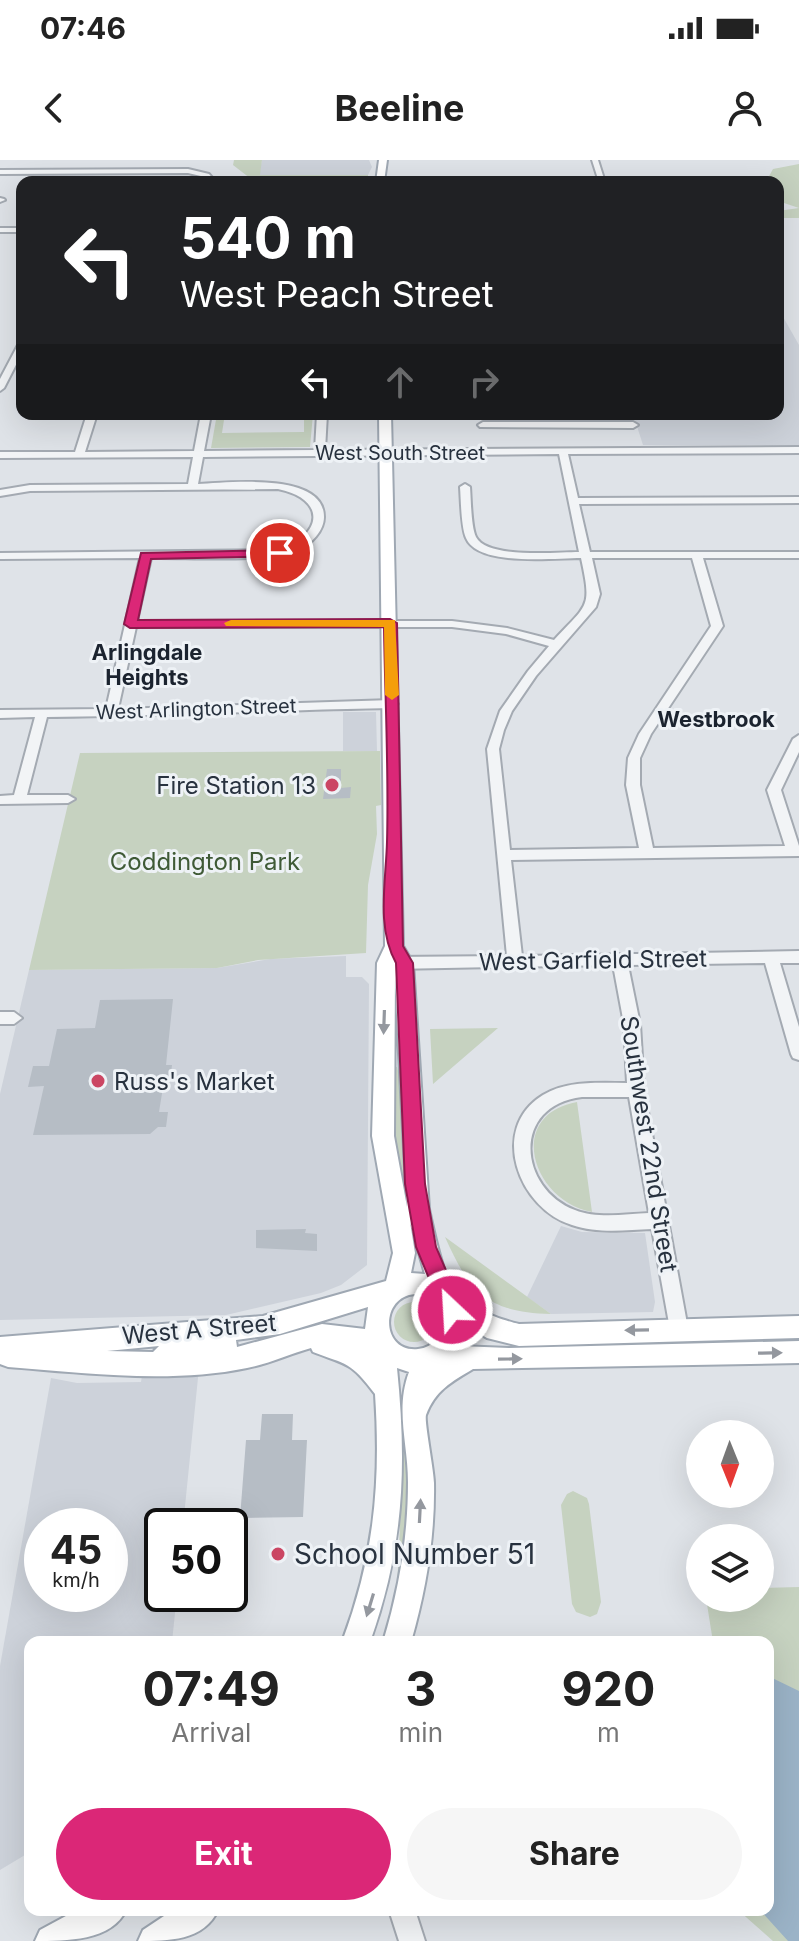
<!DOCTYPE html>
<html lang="en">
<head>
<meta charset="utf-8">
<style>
  body { margin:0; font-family:Inter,sans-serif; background:#f6f6f6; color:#222; height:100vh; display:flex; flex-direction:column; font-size:30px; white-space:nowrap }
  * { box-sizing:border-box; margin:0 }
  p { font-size:26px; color:#767676 }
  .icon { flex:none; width:44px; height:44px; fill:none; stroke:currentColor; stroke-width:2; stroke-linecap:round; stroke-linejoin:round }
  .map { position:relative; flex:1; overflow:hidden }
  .side { position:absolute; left:24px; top:1476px; width:750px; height:280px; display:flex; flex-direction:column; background:#fff; border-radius:16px; box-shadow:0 8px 32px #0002 }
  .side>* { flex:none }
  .banner { position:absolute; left:16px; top:16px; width:768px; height:244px; border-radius:16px; box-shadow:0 8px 32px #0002; background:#202124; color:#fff; overflow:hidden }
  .needle { width:52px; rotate:179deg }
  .tools { position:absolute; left:686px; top:1260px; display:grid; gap:16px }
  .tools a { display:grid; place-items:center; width:88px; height:88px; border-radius:50%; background:#fff; box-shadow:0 8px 32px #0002; font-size:40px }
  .speed { position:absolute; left:24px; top:1348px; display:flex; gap:16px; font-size:40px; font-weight:700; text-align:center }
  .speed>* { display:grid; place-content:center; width:104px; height:104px; border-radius:50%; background:#fff; box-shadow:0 8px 32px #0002; line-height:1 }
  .speed small { font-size:20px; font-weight:400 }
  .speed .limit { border:4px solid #111; border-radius:12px; background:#fff; color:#111 }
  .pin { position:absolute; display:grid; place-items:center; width:68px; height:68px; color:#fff; margin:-34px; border:4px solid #fff; border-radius:50%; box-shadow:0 2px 8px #0007 }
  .me { position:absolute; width:88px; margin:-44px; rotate:335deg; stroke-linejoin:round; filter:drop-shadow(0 0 6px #0008) }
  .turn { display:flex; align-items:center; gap:28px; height:168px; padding:0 32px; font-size:36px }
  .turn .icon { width:104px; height:104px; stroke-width:2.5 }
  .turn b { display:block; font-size:56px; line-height:68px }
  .lanes { display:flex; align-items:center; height:76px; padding:0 32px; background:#0003; justify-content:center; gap:40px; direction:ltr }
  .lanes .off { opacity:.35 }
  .eta { display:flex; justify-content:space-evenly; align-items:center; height:136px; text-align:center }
  .eta b { font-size:48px; font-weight:700; line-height:56px }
  .primary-button { display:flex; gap:16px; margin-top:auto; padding:16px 32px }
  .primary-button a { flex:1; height:92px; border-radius:48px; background:#db2777; color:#fff; font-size:32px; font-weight:700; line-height:92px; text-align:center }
  .primary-button a+a { background:#f6f6f6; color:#222 }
  .status { display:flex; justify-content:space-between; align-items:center; height:56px; padding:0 40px; background:#fff; direction:ltr }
  .status svg { height:22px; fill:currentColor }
  header { display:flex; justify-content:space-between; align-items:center; height:104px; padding:0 32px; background:#fff; font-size:36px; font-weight:700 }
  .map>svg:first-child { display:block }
</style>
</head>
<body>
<div class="status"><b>07:46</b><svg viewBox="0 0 49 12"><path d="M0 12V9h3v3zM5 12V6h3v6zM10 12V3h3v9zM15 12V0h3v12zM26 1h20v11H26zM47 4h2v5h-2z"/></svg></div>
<header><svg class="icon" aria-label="back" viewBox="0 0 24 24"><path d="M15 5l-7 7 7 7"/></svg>Beeline<svg class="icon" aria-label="person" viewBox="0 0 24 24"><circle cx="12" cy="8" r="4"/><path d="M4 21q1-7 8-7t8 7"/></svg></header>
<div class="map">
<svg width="799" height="1781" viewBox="0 0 799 1781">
  <rect width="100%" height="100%" fill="#dfe3e8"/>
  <path fill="#cdd2da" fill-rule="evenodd" d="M262,0H369L372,7L368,15H259Z
    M778,148L799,185V285H643L633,254H778Z
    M343,552H376L377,591H343Z
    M346,796V817H362L369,824L367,1105L341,1125L321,1133L226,1155L0,1160V934L29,810L217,808L270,799Z
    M561,1066L582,1072L645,1073L655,1142L653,1152L551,1154L527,1137Z
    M199,1208L183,1366H162V1434H177L172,1482H30V1692L0,1710V1506L51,1218L77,1223L141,1222L143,1209ZM42,1366H110V1434H42Z"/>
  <path fill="#c6d2c0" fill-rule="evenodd" d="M234,0H262L260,15H368V22H255L233,5Z
    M799,4V58H778V51L799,48L778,41V22H754L768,18L773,9Z
    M217,254H313L310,287L211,288ZM224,260L304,259V272L222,273Z
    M380,591L381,645L376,646L377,674L368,725L366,793L258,800L217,808L29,810L80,593Z
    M498,868L433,924L430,869Z
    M392,907H397L405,938L415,1069L406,1072L394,990Z
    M577,942L592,1052C532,1041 505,955 577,942Z
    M445,1077L551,1154C487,1152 470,1133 445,1077Z
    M394 1162a20 20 0 1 1 40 0a20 20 0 1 1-40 0Z
    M799,1173V1187L513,1193V1186Z
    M399,1250H404L411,1350L397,1428L403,1302Z
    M573,1331L587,1338L589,1344L601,1442L597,1454L590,1457L576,1452L572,1444L561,1345L567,1334Z
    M799,1427V1781H773L738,1750H768V1482H713L706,1438H760V1428Z"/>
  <path fill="#9bb3c7" d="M768,1516L799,1531V1781H788L760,1750H768Z"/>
  <path fill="#b6bdc5" d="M327,609H341V628L351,627L350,638L323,639Z
    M173,839L166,905H172L170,921H164L159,952H168L166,967H158L150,974L33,975L44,926L28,927L33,906H49L57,869L95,868L100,840Z
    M306,1069L305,1073L317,1074V1091L256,1088V1070Z
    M262,1254H293L292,1280H307L303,1357L240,1358L246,1280H260Z"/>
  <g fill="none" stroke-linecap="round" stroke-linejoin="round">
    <g stroke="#a4aab2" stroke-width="4">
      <path id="minor" d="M592,0H598L605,22H599Z
        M188,9L209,14L216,22H209L205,17L188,13L0,14V10Z
        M0,38L4,39L5,40L0,42Z
        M0,68H22V72H0Z
        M22,182V193L4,228L0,231V219L18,185Z
        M87,254H97L85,292L194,291L201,254H211L204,291L315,290L317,254H327L325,290L799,287V293L568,294L578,338L799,337V343L579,344L590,392H799V398H703L723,466L651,574L640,598V625L653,688L785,686L767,630L793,579L799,575V592L781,630L799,686V696L511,700L522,796L799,791V803H780L799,867V900L793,898L791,894L765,803L628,805L640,864L644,930L688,1169L686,1175L679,1178L672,1175L670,1169L652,1069C626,1070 598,1074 572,1065C519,1049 488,969 543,935C567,920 600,923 627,923L624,864L613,805L393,809L385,803L393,797L507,796L487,589L500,551L528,511L549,486L506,474L452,467H136L118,549L392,540L398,544L392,548C277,550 162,556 47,557L27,635H68L75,639L68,643L0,644V636L14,635L35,557L0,558V550L106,549L140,398L0,399V393L279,390C323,375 327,339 278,329L30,331L0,336V330L30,325L188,324L193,297L0,298V292H75ZM559,294L579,392C557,392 487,399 476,377C471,367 471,339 470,327L465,324L460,327C461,340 461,367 466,378C478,407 554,398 581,398C592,449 588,443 554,480L507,468L452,461H137L151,398C185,397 271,403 299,390C311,384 324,371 324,357C324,311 227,323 198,324L203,297ZM592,398H692L711,466L639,574L628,598L626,625L639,688L510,690L499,589L504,570L512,551L536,516L596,447L600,434ZM582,937H629L649,1053C626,1054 597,1059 575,1050C519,1029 510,946 582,937Z
        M483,262H633L638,265L633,268L480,267L478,265Z
        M0,852H14L22,858L14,864H0Z
        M389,1750H415L425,1781H399Z"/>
    </g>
    <g stroke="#9fa8b3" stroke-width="4">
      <path id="major" d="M379,0H387L384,22H376Z
        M379,254H391L403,786L413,803L429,1049C433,1068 444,1121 456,1134C469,1148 501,1160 519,1164L799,1156V1178L519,1186L487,1178L465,1165L459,1186L509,1188L799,1181V1203L473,1209C451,1222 435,1231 426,1255C424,1261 434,1311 434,1323C435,1377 426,1430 411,1482H383C399,1430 408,1377 408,1322C408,1284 395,1249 409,1212L397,1208C407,1307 404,1387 370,1482H342C374,1397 381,1324 375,1234C350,1201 347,1205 313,1192L311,1188C289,1194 269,1204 247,1208C170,1224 85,1213 8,1207L0,1204V1177L263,1156L386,1121L393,1093L372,976L377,803L385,786ZM395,817L407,1047L394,976ZM410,1062L425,1114L411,1113L415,1093ZM415,1134C447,1137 452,1185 418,1189C381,1193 379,1137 415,1134ZM368,1147L365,1169L322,1164L237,1187L236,1180L280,1174ZM159,1186L153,1192L107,1191Z
        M77,1750H126C112,1781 66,1781 35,1781L40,1770Z
        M173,1750H218C204,1781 168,1781 138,1781L143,1770Z"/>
    </g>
    <use href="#minor" fill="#f2f4f6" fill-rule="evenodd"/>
    <use href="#major" fill="#fff" fill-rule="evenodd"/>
  </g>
  <defs><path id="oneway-solid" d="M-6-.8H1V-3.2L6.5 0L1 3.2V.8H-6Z" transform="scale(2)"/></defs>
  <g fill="#94989f">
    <use href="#oneway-solid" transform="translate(384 862) rotate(92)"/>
    <use href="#oneway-solid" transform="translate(637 1170) rotate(179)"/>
    <use href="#oneway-solid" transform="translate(770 1193) rotate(-1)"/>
    <use href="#oneway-solid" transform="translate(510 1199) rotate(-1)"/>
    <use href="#oneway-solid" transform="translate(420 1351) rotate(-87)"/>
    <use href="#oneway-solid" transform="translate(370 1445) rotate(107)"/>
  </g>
  <path fill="#db2777" stroke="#8e194d" stroke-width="2" d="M280,390L284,391V396L151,399L138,460L390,459L397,463L403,786L413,803L425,1024L436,1087L463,1150L460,1157L452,1159L445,1157L416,1087L405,1024L396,803C376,767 386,722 387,682C389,611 385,538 384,467L130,468L124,464L141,393Z"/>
  <path fill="#f59e0b" d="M231,460H395L399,535L392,540L385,535L384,467L226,466L224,463Z"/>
  <g fill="#cb4663" stroke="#eef2f6" stroke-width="3">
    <circle cx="332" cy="625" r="8"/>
    <circle cx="98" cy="921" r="8"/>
    <circle cx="278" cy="1394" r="8"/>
  </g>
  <g text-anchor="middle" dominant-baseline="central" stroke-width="6" stroke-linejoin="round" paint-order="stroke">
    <g font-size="20" fill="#28323f" stroke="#eef2f6">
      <text x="400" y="293">West South Street</text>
      <text transform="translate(196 549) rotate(-2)">West Arlington Street</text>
    </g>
    <g font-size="22" font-weight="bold" fill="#1b232f" stroke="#eef2f6">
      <text x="147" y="492">Arlingdale<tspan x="147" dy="25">Heights</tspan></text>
      <text x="716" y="559">Westbrook</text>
    </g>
    <g font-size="24" fill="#28323f" stroke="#eef2f6" text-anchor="end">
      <text x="316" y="625">Fire Station 13</text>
      <text x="114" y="921" text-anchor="start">Russ's Market</text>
    </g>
    <g font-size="24" fill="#3f5a36" stroke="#eef2f6">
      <text x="205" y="701">Coddington Park</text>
    </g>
    <g font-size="24" fill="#28323f" stroke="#eef2f6">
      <text transform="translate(593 800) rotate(-1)">West Garfield Street</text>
      <text transform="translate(649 984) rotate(81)">Southwest 22nd Street</text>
      <text transform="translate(199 1169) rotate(-5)">West A Street</text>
    </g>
    <g font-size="28" fill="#28323f" stroke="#eef2f6" text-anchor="start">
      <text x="294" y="1394">School Number 51</text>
    </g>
  </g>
</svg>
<div class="tools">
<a><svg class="needle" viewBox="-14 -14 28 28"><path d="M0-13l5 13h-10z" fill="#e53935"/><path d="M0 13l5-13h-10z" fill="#767676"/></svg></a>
<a><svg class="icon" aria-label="layers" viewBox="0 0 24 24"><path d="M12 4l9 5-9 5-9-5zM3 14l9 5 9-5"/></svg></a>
</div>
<div class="speed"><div>45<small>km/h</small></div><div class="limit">50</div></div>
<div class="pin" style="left:280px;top:393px;background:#d93025"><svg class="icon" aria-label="arrive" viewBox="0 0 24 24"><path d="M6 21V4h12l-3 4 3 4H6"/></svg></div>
<svg class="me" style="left:452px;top:1150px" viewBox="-20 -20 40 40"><circle r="17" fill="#db2777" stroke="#fff" stroke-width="3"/><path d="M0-11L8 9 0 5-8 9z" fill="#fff"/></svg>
<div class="banner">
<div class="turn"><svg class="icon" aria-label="left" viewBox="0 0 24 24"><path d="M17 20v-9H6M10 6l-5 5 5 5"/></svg><div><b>540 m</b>West Peach Street</div></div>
<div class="lanes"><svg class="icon" aria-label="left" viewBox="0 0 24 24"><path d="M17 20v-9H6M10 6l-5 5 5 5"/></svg><svg class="icon off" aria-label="ahead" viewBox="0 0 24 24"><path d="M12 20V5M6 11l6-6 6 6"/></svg><svg class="icon off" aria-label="right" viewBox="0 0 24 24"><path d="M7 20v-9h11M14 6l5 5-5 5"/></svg></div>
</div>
<section class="side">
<div class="eta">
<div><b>07:49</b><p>Arrival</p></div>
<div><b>3</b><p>min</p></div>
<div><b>920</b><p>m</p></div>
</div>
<div class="primary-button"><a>Exit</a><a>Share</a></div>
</section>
</div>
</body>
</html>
